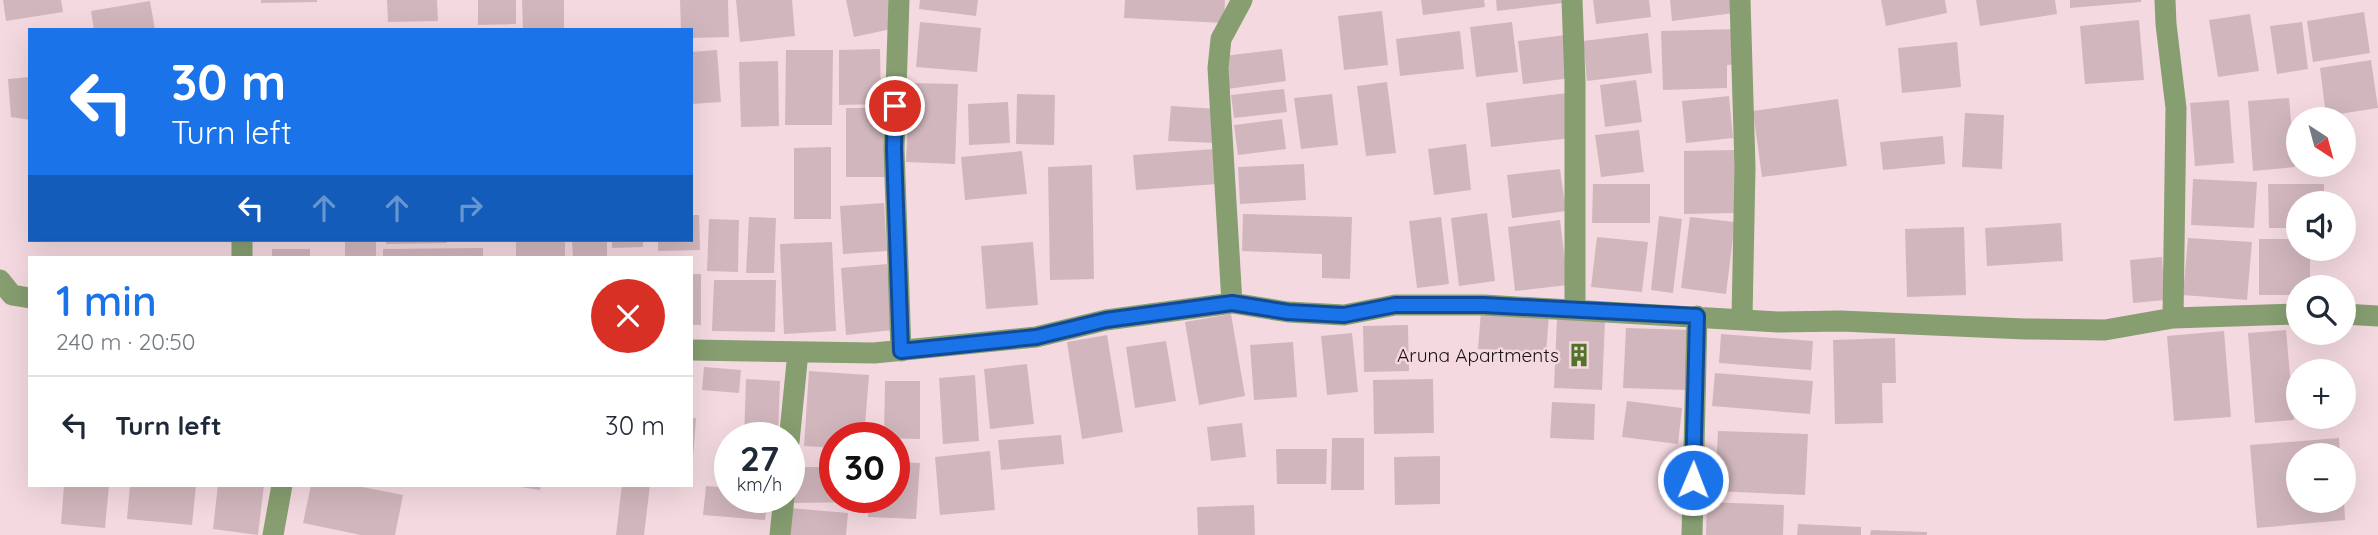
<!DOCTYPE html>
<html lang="en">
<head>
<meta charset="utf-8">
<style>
  body { margin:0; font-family:Quicksand,sans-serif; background:#f6f6f7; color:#1f2937; height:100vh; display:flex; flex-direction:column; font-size:26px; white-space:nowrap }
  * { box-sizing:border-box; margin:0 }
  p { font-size:23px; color:#747a83 }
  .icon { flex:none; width:38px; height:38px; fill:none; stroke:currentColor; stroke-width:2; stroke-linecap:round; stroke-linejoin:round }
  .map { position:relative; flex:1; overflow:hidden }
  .drawer { position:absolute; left:28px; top:256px; width:665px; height:231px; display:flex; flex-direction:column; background:#fff; border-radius:0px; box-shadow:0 7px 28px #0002 }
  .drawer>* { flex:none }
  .top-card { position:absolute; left:28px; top:28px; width:665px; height:214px; border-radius:0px; box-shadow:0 7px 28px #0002; background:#1a73e8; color:#fff; overflow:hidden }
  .needle { width:46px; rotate:144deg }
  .buttons { position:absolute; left:2286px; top:107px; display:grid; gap:14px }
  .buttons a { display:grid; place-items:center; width:70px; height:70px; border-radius:50%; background:#fff; box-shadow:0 7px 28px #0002; font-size:35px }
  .speed { position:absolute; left:714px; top:422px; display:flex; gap:14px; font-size:35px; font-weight:700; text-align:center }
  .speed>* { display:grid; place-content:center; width:91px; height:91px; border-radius:50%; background:#fff; box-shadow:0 7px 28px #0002; line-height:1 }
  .speed small { font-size:18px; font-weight:400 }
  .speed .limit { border:10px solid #d22; background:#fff; color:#111 }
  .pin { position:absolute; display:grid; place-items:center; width:60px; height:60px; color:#fff; margin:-30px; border:4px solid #fff; border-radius:50%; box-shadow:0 2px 7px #0007 }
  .me { position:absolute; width:77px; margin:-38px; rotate:1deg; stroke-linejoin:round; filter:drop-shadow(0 0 5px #0008) }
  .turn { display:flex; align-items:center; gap:24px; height:147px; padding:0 28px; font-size:32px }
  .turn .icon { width:91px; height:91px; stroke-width:2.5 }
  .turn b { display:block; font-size:49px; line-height:60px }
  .lanes { display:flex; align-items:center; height:66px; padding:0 28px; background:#0003; justify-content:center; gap:35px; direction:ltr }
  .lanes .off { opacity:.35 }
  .round { display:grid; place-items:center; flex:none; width:74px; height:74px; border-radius:37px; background:#f6f6f7 }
  .summary { display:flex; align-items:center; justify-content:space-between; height:119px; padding:0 28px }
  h1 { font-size:42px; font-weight:600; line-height:52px; color:#1a73e8 }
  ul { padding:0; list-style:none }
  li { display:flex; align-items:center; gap:21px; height:98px; padding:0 28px; border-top:2px solid #e0e1e3 }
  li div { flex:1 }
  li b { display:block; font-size:26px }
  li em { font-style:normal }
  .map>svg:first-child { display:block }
</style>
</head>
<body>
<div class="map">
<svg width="2378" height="535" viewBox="0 0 2378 535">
  <rect width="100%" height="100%" fill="#f4dae0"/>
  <path fill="#d1b7bd" d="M3,0H61L63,12L6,21Z
    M261,0H317V2L261,3Z
    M387,0H437L438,21L388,22Z
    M478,0H516V24L478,25Z
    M522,0H564V30H523Z
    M680,0H728L729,37L691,38V30H681Z
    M736,0H792L795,36L740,42Z
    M846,0H890L896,28L854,37Z
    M920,0H978L976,16L919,9Z
    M1125,0H1225L1224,23L1124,18Z
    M1421,0H1484L1485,7L1423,15Z
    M1496,0H1570L1571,2L1497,11Z
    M1593,0H1649L1651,17L1596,24Z
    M1670,0H1733L1734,13L1672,21Z
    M1881,0H1945L1947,13L1886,26Z
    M1976,0H2055L2057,14L1980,26Z
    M2070,0H2141V2L2070,8Z
    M150,1L155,30H94L91,11Z
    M1382,11L1388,65L1344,70L1338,16Z
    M2364,12L2370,53L2313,62L2307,21Z
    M2250,14L2259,71L2218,77L2209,20Z
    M2139,20L2144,80L2085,84L2080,26Z
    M920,22L981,28L977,72L916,67Z
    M1512,22L1518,72L1476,77L1470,27Z
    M2302,22L2308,69L2277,74L2270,26Z
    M1737,29L1738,64L1727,65V88L1663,90L1661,31Z
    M1460,31L1464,69L1400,76L1396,39Z
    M1648,33L1652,73L1587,81L1583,41Z
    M1566,35L1571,78L1523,84L1518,41Z
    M1957,42L1961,87L1902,93L1898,48Z
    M880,49L881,104L839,105V50Z
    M1282,49L1286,81L1227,89L1223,56Z
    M717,50L721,102L691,104V52Z
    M786,50H833L832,125H785Z
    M2371,60L2378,108L2326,116L2320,68Z
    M778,61L779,126L741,127L739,62Z
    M30,77V120L11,117L8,79Z
    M1636,80L1642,122L1605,127L1600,85Z
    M1387,82L1396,153L1366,156L1357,86Z
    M910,83L958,84L955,164L906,162Z
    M1284,89L1287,112L1234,118L1231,95Z
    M1567,93L1572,138L1491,147L1486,103Z
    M1017,94L1055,95L1054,145L1016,144Z
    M1332,94L1338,145L1301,149L1294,98Z
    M1729,96L1733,138L1686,143L1682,101Z
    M2289,98L2295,167L2253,171L2248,101Z
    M1838,99L1847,166L1762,177L1753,111Z
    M2229,100L2234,163L2195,166L2190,103Z
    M1008,102L1010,143L969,145L968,104Z
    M1171,106L1218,109L1216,143L1168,141Z
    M846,108H888V177H846Z
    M1965,113L2004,115L2002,169L1962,167Z
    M1282,119L1286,149L1238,155L1234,125Z
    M1639,130L1644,172L1601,177L1595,135Z
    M1943,136L1945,164L1883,170L1880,142Z
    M1466,144L1471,190L1434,195L1428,149Z
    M831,147V219H794V148Z
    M1214,149L1217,184L1136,190L1133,155Z
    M1736,150L1737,213L1684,214V151Z
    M1022,151L1027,194L965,200L961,157Z
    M1304,164L1306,200L1240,204L1238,167Z
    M1092,165L1094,279L1050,280L1048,167Z
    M1560,169L1566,211L1512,218L1507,175Z
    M2193,179L2257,182L2254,228L2191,225Z
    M1593,184H1650V223H1592Z
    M2268,184H2324V203H2298V228H2269Z
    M884,203L887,251L843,254L840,206Z
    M1487,213L1495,281L1459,286L1451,218Z
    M1243,214L1352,217L1350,279L1322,278V254L1242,251Z
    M691,215H699L700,250L658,251V240H691Z
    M1659,216L1682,219L1673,293L1651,290Z
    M749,217L776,218L774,273H746Z
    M1441,217L1449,284L1417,288L1409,221Z
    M1690,217L1735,222L1726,294L1681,288Z
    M709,219L739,220L738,272L707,271Z
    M1560,220L1568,285L1515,291L1508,227Z
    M2061,223L2063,261L1987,266L1985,228Z
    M1964,227L1966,295L1907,297L1905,229Z
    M1597,237L1648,242L1642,292L1591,287Z
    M2188,238L2252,242L2247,300L2183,295Z
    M2259,239H2298V248H2310V287H2298V295H2259Z
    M345,240H376V256H345Z
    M386,240H447V243L386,244Z
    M516,240H565V257H516Z
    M572,240H607V257H573Z
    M612,240H643V247L612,248Z
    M832,242L836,331L784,334L780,244Z
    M1033,242L1038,305L986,309L981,246Z
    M483,248V257H383V249Z
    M272,249H310V257H272Z
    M2162,257L2165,300L2133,303L2130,260Z
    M887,264L893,330L846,335L841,268Z
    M691,274H701V325H691Z
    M714,280H776L775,332L712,331Z
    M1481,311L1549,315L1546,353L1478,349Z
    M1231,314L1245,396L1199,405L1185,322Z
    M1557,319L1605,321L1602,390L1554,388Z
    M1408,325L1409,371L1364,372L1363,326Z
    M1626,328L1690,330L1687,390L1623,388Z
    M2286,330L2294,420L2255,423L2248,333Z
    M2224,331L2231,417L2174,421L2167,336Z
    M1352,333L1358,392L1327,395L1321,336Z
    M1721,334L1813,341L1811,370L1719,363Z
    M1107,335L1123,432L1082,439L1067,342Z
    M1895,338L1896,383H1882L1883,423L1835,424L1833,340Z
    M1166,341L1176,401L1135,408L1126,347Z
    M1293,342L1297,397L1254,400L1250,345Z
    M1027,364L1034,424L990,429L984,369Z
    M704,367L741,370L739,393L702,390Z
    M809,371L869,375L864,438H835V448L804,446Z
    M1715,373L1813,381L1810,414L1712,406Z
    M975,375L979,441L943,444L939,378Z
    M746,379L780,381L778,438H744Z
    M1433,379L1434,433L1374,434L1373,380Z
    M885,381H920V439L884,438Z
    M1627,401L1682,408L1678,444L1622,437Z
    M1552,402L1595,404L1594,440L1550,438Z
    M691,418H696L693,459H691Z
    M1242,423L1246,457L1211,461L1207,427Z
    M1718,431L1808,434L1805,495L1715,491Z
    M1061,435L1064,464L1001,470L998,440Z
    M1332,438H1364V490H1331Z
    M2339,438L2340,455H2298V500H2344L2345,520L2257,528L2250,445Z
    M1276,449H1327L1326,484H1277Z
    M990,451L995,510L940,515L935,457Z
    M1440,456V504L1395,505L1394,457Z
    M894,462L920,463L916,519L868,517L869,497H894Z
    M793,467H835V497H862V502L793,503Z
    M64,485H109L105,528L61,524Z
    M130,485H196L192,525L127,519Z
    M218,485H264L258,535L213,529Z
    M311,485H352L403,495L395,535H361L303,523Z
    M514,485H541L540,490L514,486Z
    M622,485H650L644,535H616Z
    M706,486L730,488V497H768L765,520L703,515Z
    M1707,502L1784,505L1783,535H1706Z
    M1254,505L1255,535H1198L1197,507Z
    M790,508L848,513L846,535H788Z
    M1798,524L1861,527V535H1797Z
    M1871,530L1927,532V535H1870Z"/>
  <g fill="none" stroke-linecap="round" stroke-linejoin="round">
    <path stroke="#869e70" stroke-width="21" d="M899,0L894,149L901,351
      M1572,0L1575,82V309
      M1740,0L1745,167L1742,319
      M2165,0L2166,24L2176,108L2173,318
      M242,257V240
      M0,280L12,295L30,298
      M1232,303L1218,68L1221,39L1242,0
      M2343,314L2378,316
      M691,350L874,353L1036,337L1106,320L1232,303L1288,312L1344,315L1395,305H1484L1778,322L1841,321L2025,329L2105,330L2173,318L2298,314
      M789,442L798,352
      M273,535L282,485
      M780,535L784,497
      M1692,535L1697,316"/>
  </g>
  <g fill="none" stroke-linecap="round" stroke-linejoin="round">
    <g stroke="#114b97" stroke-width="18">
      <path id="route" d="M895,106L894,149L901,351L1036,337L1106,320L1232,303L1288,312L1344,315L1395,305H1484L1697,316L1693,480"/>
    </g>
    <use href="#route" stroke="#1a73e8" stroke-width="12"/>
  </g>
  <defs>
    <g id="building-bare" transform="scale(1.89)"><path d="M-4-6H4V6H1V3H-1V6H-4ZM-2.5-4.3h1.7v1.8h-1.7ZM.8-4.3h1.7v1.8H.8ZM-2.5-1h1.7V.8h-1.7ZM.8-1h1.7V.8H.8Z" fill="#52732a" stroke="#f4dae0" stroke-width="2.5" paint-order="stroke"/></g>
  </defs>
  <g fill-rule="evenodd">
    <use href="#building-bare" x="1579" y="355"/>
  </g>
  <g text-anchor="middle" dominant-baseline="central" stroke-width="5" stroke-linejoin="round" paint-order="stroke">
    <g font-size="19" fill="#1a1114" stroke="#f4dae0" text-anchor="end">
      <text x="1559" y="355">Aruna Apartments</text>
    </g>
  </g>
</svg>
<div class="buttons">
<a><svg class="needle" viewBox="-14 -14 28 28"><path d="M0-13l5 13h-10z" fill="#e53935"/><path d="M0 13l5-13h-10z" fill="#747a83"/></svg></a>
<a><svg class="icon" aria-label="sound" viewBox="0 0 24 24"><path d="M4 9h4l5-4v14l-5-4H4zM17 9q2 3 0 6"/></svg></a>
<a><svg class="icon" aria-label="search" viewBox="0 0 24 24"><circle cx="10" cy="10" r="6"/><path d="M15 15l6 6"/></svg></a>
<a>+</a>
<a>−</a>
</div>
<div class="speed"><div>27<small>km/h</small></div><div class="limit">30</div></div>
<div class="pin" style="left:895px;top:106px;background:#d93025"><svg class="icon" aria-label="arrive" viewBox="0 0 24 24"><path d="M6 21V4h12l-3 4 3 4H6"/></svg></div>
<svg class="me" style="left:1693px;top:480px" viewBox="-20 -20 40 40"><circle r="17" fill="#1a73e8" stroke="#fff" stroke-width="3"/><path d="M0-11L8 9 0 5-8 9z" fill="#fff"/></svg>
<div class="top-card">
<div class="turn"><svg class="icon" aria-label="left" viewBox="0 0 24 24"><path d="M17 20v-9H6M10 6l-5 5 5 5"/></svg><div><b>30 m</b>Turn left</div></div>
<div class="lanes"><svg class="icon" aria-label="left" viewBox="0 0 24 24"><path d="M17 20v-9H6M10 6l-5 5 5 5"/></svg><svg class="icon off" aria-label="ahead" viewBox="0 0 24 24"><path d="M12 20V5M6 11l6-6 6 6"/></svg><svg class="icon off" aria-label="ahead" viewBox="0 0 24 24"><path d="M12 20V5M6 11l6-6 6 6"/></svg><svg class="icon off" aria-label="right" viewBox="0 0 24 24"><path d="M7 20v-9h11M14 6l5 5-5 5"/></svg></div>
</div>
<section class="drawer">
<div class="summary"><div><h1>1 min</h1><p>240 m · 20:50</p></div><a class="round" style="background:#d93025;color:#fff"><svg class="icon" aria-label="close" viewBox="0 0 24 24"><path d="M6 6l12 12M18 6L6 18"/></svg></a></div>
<ul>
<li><svg class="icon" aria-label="left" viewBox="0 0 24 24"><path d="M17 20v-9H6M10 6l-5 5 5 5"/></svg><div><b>Turn left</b></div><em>30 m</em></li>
</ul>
</section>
</div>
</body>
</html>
